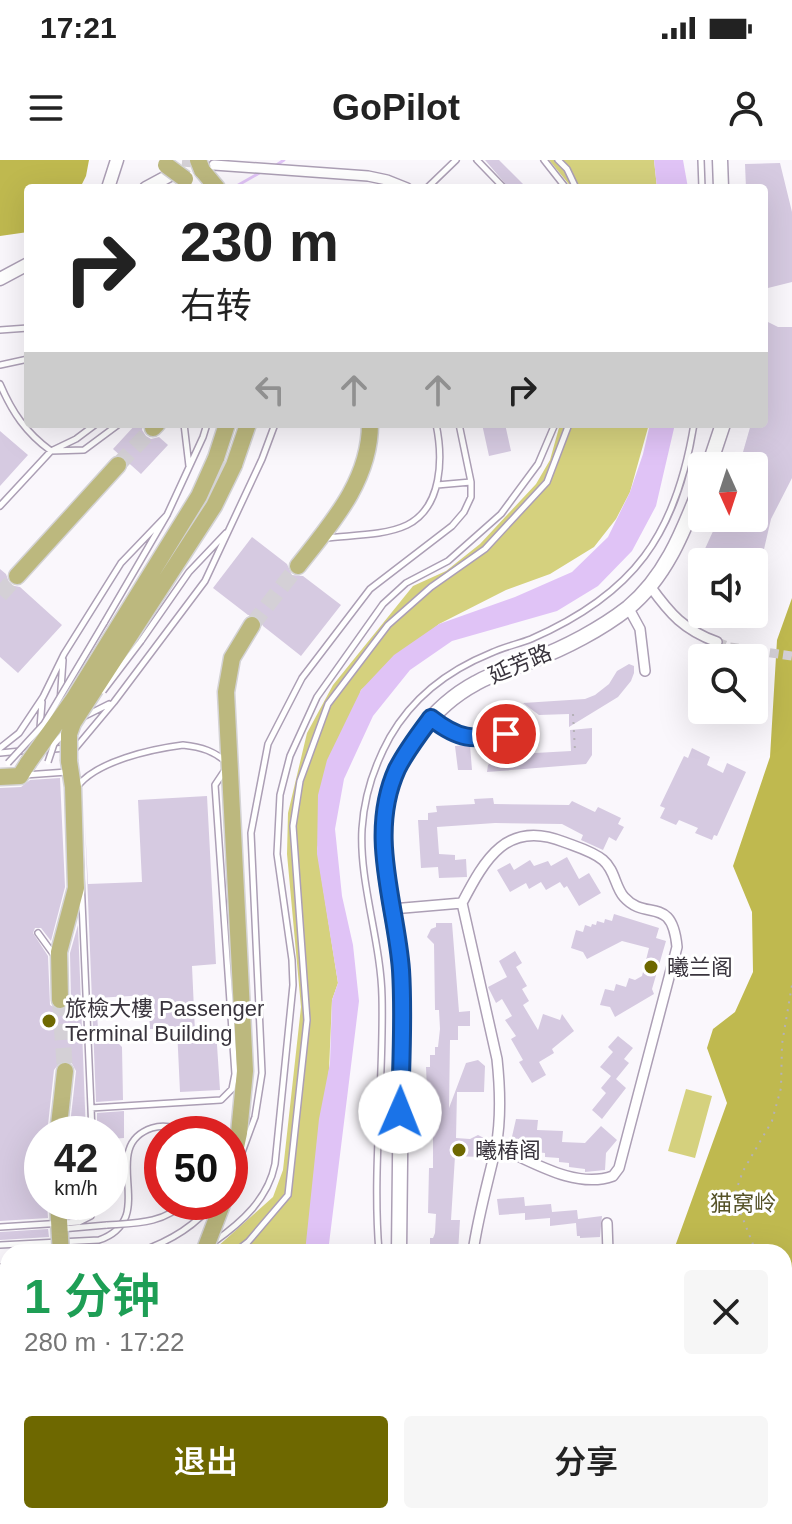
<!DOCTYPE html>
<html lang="zh">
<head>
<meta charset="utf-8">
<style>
  body { margin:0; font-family:Helvetica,"Noto Sans SC",sans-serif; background:#f6f6f6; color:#222; height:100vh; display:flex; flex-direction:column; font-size:30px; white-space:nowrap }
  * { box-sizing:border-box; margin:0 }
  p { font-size:26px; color:#767676 }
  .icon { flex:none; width:44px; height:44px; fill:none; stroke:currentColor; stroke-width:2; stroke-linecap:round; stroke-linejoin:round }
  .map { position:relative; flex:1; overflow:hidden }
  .drawer { position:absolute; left:0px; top:1084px; width:792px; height:280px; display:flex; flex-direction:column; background:#fff; border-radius:24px 24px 0 0; box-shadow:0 8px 32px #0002 }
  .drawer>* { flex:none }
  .guide { position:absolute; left:24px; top:24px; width:744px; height:244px; border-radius:8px; box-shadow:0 8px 32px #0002; background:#fff; color:#222; overflow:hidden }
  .needle { width:52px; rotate:177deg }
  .controls { position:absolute; left:688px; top:292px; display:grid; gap:16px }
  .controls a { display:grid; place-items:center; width:80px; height:80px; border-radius:8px; background:#fff; box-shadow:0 8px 32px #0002; font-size:40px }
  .speed { position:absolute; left:24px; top:956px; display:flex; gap:16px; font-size:40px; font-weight:700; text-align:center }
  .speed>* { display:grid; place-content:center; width:104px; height:104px; border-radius:50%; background:#fff; box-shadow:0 8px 32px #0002; line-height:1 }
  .speed small { font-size:20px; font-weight:400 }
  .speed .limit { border:12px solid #d22; background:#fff; color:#111 }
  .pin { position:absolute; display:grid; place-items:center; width:68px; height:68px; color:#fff; margin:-34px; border:4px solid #fff; border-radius:50%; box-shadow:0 2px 8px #0007 }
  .me { position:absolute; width:88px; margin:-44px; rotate:1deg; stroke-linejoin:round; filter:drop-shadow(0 0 6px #0008) }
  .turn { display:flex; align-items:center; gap:28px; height:168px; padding:0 24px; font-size:36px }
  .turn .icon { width:104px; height:104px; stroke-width:2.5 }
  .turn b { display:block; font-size:56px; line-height:68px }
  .lanes { display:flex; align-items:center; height:76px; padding:0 24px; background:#0003; justify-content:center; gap:40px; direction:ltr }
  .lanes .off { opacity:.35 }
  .round { display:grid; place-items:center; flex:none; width:84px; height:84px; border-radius:8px; background:#f6f6f6 }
  .headline { display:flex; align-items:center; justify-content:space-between; height:136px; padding:0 24px }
  h1 { font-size:48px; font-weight:600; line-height:60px; color:#1e9e55 }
  .cta { display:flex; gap:16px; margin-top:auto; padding:16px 24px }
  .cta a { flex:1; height:92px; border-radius:8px; background:#6e6800; color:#fff; font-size:32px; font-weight:600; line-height:92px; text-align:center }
  .cta a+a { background:#f6f6f6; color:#222 }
  .status { display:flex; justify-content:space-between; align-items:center; height:56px; padding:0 40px; background:#fff; direction:ltr }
  .status svg { height:22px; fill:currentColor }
  header { display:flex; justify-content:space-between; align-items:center; height:104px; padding:0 24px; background:#fff; font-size:36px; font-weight:600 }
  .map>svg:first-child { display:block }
</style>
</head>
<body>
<div class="status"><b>17:21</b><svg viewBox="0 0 49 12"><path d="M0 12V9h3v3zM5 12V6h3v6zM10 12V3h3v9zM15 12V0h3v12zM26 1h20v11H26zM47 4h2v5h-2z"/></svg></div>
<header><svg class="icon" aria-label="menu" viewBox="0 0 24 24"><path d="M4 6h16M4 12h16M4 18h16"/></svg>GoPilot<svg class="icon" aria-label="person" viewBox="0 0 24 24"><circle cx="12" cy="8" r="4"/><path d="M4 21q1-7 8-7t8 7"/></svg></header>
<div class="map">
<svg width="792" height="1364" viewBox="0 0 792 1364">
  <rect width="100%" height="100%" fill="#faf7fc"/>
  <path fill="#d5d17e" d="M549,0H654L657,28H572Z
    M560,264H649L630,332L616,359L594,387L550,414L506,430L439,464L361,530L317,689L338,823L332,840L329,910L306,1090L216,1088L273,1037L283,1010L301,847L287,694L288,653L307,573L333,525L413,426L446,411L480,384L536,324L550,300Z
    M686,929L712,936L695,998L668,991Z"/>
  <path fill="#bfb94f" d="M0,0H89L86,16L80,28H28V72L0,76Z
    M792,438V1363L673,1364L663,1356H784V1092H673L727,943L707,888L713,869L735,852L753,812L752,752L733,706L770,597L777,480Z"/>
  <path fill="#e0c3f6" d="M654,0H683L688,28H657Z
    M650,264H675L656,346L632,391L598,426L557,451L452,481L410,510L373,556L344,619L335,669L342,736L353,785L359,841L328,1092H305L319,959L330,903L332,840L338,823L317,694L318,635L327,600L361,530L394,495L439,464L515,437L572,412L608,377L630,332L643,294Z"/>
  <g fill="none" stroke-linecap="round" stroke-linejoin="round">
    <path stroke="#e0c3f6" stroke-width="3" d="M275,6L284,0
      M233,28L261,12"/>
  </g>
  <path fill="#d6cae1" d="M485,0H499L527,28H509Z
    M780,3L792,52V122L764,129V28H746L745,4Z
    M764,160L778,167H792V318L771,359L761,402H699L719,358H754V306H739L751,264H764Z
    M136,264H143L142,270L146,276L151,279L159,277L168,285L141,314L113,289Z
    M482,264H505L511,291L489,296Z
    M0,271L28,295L0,326Z
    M252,377L287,404L292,415L303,416L341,445L301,496L263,466L258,456L248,455L213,428Z
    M0,409L6,414L10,425L20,427L62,465L18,513L0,497Z
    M629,504L634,506V513L631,521L618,537L569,567V554L539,555L523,543L585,539L595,535L609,524L617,511Z
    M592,568V595L586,604L487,612L488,605L501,595L571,591L570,570Z
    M470,585L472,610H458L455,586Z
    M692,588L710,597L707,605L723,613L727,603L746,612L717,676L714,675L712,680L695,673L698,668L679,660L676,665L660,658L665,648L660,646L684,596L688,598Z
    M60,618L65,727L51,781L41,768H35L33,773L48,796L50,845L61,851L69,846L71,841L70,793L78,765L86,974H69L76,911L71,902L61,901L54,910L47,974H42V1042H47L48,1058L0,1061V628L21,627L30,620Z
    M207,636L216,804L192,806L195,872L216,870L220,930L180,932L177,868L150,869L148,835L96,838L99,884L118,883L122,887L123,940L96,942L85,664L88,724L142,722L138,640Z
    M493,638L494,644L569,645L572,641L595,652L598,647L621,658L618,664L624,667L616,681L609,677L603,690L581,680L583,675L562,664L495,663L437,667L439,694L455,695V700L466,699L467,717L439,718L438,707L421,708L418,660H428V653L437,652L436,646L475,644L474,639Z
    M567,697L579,719L589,713L601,733L579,746L567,726L564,728L560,722L546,730L541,722L529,729L526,723L510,732L497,710L510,703L514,710L530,700L534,706L548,701L551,706Z
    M614,754L659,768L656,778L666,781L652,829L654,834L615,857L610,847L600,845L605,829L614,831L616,824L626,827L629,818L635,820L642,816L649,788L622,781L587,799L583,792L571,788L576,770L583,772L585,765L591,767L592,764L596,765L597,761L604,763L605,759L612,761Z
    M436,763H452L459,852L470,851V866H458V880H450L449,948L466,903L478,900L485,906L484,932H457L456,978L470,979L478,975L486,979L488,985L480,997L455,996L451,1060H460L458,1092H430V1078H433L435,1073L436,1054L428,1053L429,1008H433V952H428L426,907H430V895H435V887H438L440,869L439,850H435L434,784L427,777L431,769L436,767Z
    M515,791L522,803L516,807L527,826L522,829L529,841L523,845L538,870L543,854L560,860L562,854L574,871L552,889L554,893L539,902L546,915L532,923L519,902L523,900L511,879L516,876L505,860L512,856L502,839L496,843L488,827L507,817L499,801Z
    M618,876L633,888L624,899L629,903L616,919L626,928L602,959L592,950L606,933L601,928L611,916L600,907L613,892L608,887Z
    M124,951V978L110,979V974H97V953Z
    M516,959L538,960L537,970L563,971L562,982L585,983L601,966L617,980L606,993L605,1010L585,1012V1009L569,1007V1003L559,1002V998L545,997V993L535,992V988L520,987L521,981H511Z
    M524,1037L525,1046L551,1044L552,1052L577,1050L578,1059L602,1056L600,1077L580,1078V1076H577L576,1063L550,1066V1058L525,1060V1053L499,1055L497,1039Z
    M48,1069L49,1077L0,1080V1072Z"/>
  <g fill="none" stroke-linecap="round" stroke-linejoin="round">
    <path stroke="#d4d0d6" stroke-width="9" stroke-dasharray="9 4.5" stroke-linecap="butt" d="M182,2L203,4
      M717,482L730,487L792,496"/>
    <path stroke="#d4d0d6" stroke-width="16" stroke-dasharray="16 8" stroke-linecap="butt" d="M118,305L153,268
      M0,435L17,416
      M252,465L298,406
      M60,840L65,911
      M53,1364L58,1356"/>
    <g stroke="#ac9fb5" stroke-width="8">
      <path id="service" d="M477,0L504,28
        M544,0L566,28
        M558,0L567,9L576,28
        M701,0L702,28
        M427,28L456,0
        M0,170L28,168
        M0,205L28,199
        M0,224C12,252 26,273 51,291L76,279L96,264
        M184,264L189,306
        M437,325L471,322
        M0,346L51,291L84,290L119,264
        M326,378C351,375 384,376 407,365C443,347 443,297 436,264
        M104,463L167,355L203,277L207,264
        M141,481L189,412L226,373
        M63,500L60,543L66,546
        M82,554L85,556L109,544
        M433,559C459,580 474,579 506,574
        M40,568L42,542
        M183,585C202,587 214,591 229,604L215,625L235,914L232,929L221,940L91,948L77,627C96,601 152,589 183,585Z
        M0,588L19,573L43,537L64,494L121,403L167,355
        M41,590L67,588
        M73,591L114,542L205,421L262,299L275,264
        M0,593L31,590
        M25,615L67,612
        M38,773L54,795
        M91,948L92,974
        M241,995L255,957L262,913L251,673L268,584L302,518L370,429L452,366L464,352L471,337V322L459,264
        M0,1067L79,1062L91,1056L95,1042
        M61,1069L107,1065
        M214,1082C242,1062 268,1039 275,1004L293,825L292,800L277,694L280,635L290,596L317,537L383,444L406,423L448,401L501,354L538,304L555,264
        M0,1085L99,1080C111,1076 121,1069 126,1056C136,1027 110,982 152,968C164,964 176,967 187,974
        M139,1092C168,1082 195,1067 214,1042
        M235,1092L248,1082L288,1035L307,860L293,666L300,621L328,544L388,465L431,427L485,389L547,322L569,264
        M379,1092C372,1007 384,922 382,837C381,782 359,722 362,669C364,637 375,604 390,577C413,537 449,510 491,493C504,487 518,484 531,479C634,434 676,375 694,264
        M0,1107H8
        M0,1122H8
        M0,1140H8
        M0,1206L8,1207
        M234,1364L239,1356"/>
    </g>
    <g stroke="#ac9fb5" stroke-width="12">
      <path id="minor" d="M214,5L368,16L387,20L407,28
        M650,426C670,454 684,470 717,482
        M628,447L640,469L645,511
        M392,749L462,743
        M607,1063L608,1092
        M473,1092C478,1056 488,1022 496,987C501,960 500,927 497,899L462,743C485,699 507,659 564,682C577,687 592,691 603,700C615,710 615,727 624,737C646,762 672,734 677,787L625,985L619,1008L613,1016C575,1030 530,1000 496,986"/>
    </g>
    <g stroke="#ac9fb5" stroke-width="15">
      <path id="tertiary" d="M108,28L117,0
        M146,28L172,14
        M0,119L28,104
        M417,1356L421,1364
        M154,1364L166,1356"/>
    </g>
    <g stroke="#ac9fb5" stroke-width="17">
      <path id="secondary" d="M720,0L721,28
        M709,306L723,264
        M399,1092L402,827C399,765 374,703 387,641C398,592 433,546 476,523C493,513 514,508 533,500C565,488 601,469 628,448C667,416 684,369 702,324
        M509,1356L513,1364"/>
    </g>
    <g stroke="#d4d3d5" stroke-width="19">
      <path id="trunk" d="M202,10L217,28
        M153,268L157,264
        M216,298L227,264
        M234,305L248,264
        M298,406C331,364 370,321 370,264
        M17,416L118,305
        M0,617L20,616L28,603
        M60,840L59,792L76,728L73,627L69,601
        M58,974L65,911
        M230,1015L239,973L245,911L226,532L232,498L252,465
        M58,1042L60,1078
        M29,1364L33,1356
        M118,1364L130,1356"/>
    </g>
    <path stroke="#b5b1b7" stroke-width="2" stroke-dasharray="2 6" stroke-linecap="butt" d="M573,554L575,591
      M756,1092L734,1036L743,1011L772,961L781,928L782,884L792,825
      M784,1204L792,1250"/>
    <use href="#service" stroke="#fff" stroke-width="5"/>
    <use href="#minor" stroke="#fff" stroke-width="9"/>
    <use href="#tertiary" stroke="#fff" stroke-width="12"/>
    <use href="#secondary" stroke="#fff" stroke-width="14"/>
    <use href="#trunk" stroke="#bcb87e" stroke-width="16"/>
    <g stroke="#ac9fb5" stroke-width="8" stroke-linecap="butt">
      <path id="service-bridge" d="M103,531L141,481
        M48,602L54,584L64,573
        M8,603L44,564L104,463
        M107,1065C136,1063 163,1064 185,1042"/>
    </g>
    <g stroke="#d4d3d5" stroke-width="19" stroke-linecap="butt">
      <path id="trunk-bridge" d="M198,0L202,10
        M166,5L185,19
        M69,601V574L73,563L214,346L234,305
        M28,603L73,540L199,336L216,298
        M60,1078L61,1092
        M204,1092L223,1042"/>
    </g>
    <use href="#service-bridge" stroke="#fff" stroke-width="5"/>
    <use href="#trunk-bridge" stroke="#bcb87e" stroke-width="16"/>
  </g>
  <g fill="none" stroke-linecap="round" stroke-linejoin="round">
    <g stroke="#114b97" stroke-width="20">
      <path id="route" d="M400,952C401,905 404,857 401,810C396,743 367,675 397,609C406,591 419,574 431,558C459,580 472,580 506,574"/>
    </g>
    <use href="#route" stroke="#1a73e8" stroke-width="14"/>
  </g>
  <g fill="#6e6800" stroke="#fff" stroke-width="3">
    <circle cx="651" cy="807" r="8"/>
    <circle cx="49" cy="861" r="8"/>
    <circle cx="459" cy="990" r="8"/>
  </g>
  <g text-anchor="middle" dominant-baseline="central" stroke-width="6" stroke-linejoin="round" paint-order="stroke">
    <g font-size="22" fill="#3a353e" stroke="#fff">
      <text transform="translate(520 504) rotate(-23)">延芳路</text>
    </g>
    <g font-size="22" fill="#3a353e" stroke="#fff" text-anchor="start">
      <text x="667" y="807">曦兰阁</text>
      <text x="65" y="848">旅檢大樓 Passenger<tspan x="65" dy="25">Terminal Building</tspan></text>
      <text x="475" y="990">曦椿阁</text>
    </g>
    <g font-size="22" fill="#555227" stroke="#fff">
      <text x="743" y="1043">猫窝岭</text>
    </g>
  </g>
</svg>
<div class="controls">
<a><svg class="needle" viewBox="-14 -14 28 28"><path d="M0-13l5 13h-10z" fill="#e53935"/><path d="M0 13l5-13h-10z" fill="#767676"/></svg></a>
<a><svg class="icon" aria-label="sound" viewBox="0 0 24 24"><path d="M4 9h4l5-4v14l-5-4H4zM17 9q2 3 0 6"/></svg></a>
<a><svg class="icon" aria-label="search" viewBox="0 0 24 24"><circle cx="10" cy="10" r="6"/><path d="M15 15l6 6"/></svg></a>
</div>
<div class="speed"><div>42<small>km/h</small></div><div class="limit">50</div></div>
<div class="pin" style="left:506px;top:574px;background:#d93025"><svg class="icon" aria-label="arrive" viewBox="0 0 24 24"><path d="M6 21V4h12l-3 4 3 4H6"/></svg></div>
<svg class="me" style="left:400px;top:952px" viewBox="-20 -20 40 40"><circle r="19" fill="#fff"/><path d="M0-13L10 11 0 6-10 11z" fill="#1a73e8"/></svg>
<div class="guide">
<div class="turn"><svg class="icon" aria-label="right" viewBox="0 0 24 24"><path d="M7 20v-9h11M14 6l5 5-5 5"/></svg><div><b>230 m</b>右转</div></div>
<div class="lanes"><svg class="icon off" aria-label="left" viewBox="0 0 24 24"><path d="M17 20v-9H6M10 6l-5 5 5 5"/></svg><svg class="icon off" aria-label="ahead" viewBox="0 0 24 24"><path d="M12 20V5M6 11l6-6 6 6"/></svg><svg class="icon off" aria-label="ahead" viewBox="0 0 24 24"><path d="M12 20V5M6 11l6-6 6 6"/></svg><svg class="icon" aria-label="right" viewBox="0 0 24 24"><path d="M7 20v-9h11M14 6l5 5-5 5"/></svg></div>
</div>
<section class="drawer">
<div class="headline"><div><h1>1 分钟</h1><p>280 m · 17:22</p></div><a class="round"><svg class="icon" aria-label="close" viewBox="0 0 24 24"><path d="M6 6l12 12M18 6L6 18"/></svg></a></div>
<div class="cta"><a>退出</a><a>分享</a></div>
</section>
</div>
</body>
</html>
